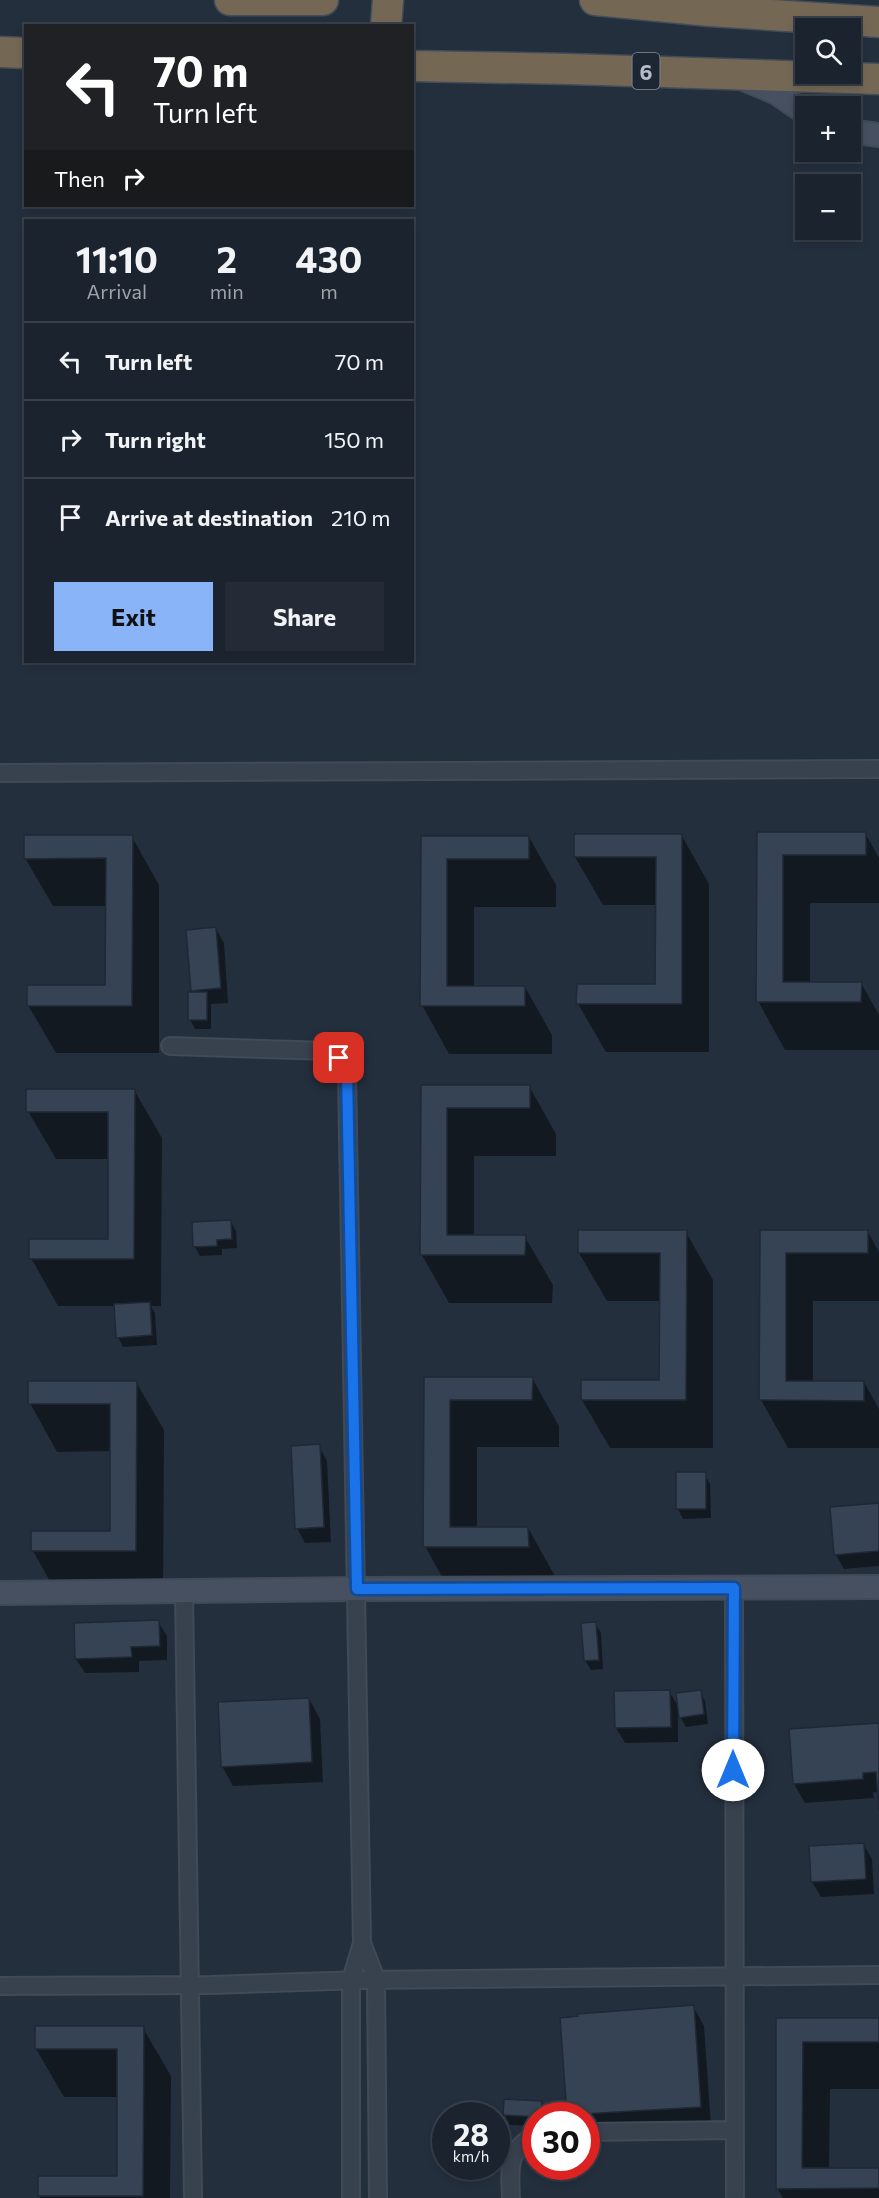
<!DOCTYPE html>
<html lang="en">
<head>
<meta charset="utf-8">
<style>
  body { margin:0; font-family:Commissioner,sans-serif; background:#242b36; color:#f1f3f6; height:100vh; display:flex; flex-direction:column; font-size:22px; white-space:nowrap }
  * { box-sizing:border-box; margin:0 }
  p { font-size:20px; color:#a0a4aa }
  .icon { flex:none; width:33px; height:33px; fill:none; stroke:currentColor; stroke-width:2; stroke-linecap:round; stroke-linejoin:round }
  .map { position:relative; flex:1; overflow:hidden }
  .drawer { position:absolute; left:24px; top:219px; width:390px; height:444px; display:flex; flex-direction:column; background:#1b232e; border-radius:0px; box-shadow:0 3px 9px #0003,0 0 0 2px #39404a }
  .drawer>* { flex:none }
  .top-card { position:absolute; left:24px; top:24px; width:390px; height:183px; border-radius:0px; box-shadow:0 3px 9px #0003,0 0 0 2px #39404a; background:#202124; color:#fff; overflow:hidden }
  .buttons { position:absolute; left:795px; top:18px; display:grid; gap:12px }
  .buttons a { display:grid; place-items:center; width:66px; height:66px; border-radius:0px; background:#1b232e; box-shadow:0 3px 9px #0003,0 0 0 2px #39404a; font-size:30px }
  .speed { position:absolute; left:432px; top:2102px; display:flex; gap:12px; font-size:30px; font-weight:700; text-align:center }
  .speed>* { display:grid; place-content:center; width:78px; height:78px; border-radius:50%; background:#1b232e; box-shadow:0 3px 9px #0003,0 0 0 2px #39404a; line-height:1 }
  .speed small { font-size:15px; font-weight:400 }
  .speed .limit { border:9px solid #d22; background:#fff; color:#111 }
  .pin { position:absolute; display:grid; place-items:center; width:51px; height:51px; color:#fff; margin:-26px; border-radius:12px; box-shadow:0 3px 9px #0006 }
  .me { position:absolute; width:66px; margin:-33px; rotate:0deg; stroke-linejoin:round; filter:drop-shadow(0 0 4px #0008) }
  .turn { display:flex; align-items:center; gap:21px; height:126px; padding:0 30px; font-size:27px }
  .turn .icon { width:78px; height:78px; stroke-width:2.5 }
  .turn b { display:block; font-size:42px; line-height:51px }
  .then { display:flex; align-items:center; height:57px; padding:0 30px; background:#0003; gap:12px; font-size:22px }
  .eta { display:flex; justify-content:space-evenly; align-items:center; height:102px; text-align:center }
  .eta b { font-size:36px; font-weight:700; line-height:42px }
  .primary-button { display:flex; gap:12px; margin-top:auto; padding:12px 30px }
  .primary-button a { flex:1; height:69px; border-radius:0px; background:#8ab4f8; color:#111; font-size:24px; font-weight:700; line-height:69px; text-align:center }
  .primary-button a+a { background:#242b36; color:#f1f3f6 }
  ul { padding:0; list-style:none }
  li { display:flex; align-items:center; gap:18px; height:78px; padding:0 30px; border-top:2px solid #39404a }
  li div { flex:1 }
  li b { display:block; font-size:22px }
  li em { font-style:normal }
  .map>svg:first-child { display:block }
</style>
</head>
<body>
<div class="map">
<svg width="879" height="2198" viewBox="0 0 879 2198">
  <rect width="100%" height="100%" fill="#242f3e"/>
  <path fill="#0007" d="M758,833H865L879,858V903H810V983H861L879,1015V1050H785L758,1001Z
    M682,836L709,884V1052H606L578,1004L657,986V905H603L575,857Z
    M132,837L159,885V1053H56L28,1005L107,987V906H53L25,858Z
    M422,837H529L556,885V907H474V987H525L552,1035V1054H449L422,1005Z
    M216,929L224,943L228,1003L211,1004V1029H195L190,1020L194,994L192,990Z
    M422,1086H529L556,1134V1156H474V1237H525L553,1285L552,1303H449L422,1255Z
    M134,1090L162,1138L161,1306H151L155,1313L157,1345L123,1347L118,1337L116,1306H58L31,1258L109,1240L110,1159H56L28,1111Z
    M230,1221L236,1231L237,1248L222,1249V1255L200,1256L195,1247Z
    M686,1232L713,1280V1448H610L582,1400V1382H661V1301H607L579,1253Z
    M761,1232H868L879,1252V1301H813V1382H864L879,1409V1448H788L761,1400Z
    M425,1378H532L559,1426V1447H477V1528H528L555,1576V1594L452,1595L425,1546Z
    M136,1382L164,1430L163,1599H60L33,1551L111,1532L112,1451L57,1452L30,1403Z
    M319,1446L327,1461L331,1542L305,1543L297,1528Z
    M705,1474L710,1484L711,1518L683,1519L678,1509Z
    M879,1504V1566L844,1569L836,1555Z
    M158,1622L167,1636V1660L139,1661V1672L85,1673L76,1659Z
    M595,1623L601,1633L603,1669L591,1670L585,1660Z
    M669,1691L679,1708L700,1691L705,1701L708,1724L686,1727L678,1713V1742L625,1743L616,1728Z
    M309,1699L320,1719L323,1782L233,1786L222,1766Z
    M879,1724V1793L873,1792L874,1798L805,1803L794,1784Z
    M863,1844L872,1859L874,1894L821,1897L812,1882L810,1847Z
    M693,2006L704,2026L711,2126L586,2135V2115H569L562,2019Z
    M778,2020H879V2089H830L829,2170H879V2198H783L777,2188Z
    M143,2028L171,2076L170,2198H40L39,2178H118V2097H64L36,2049Z
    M541,2102L546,2115H536V2126L510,2125L505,2115Z"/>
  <path fill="#364354" stroke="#1f2835" stroke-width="1.5" d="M757,832H866V855H783V982H862L861,1002H756Z
    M574,834H682V1004H576L577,984H655L656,857H574Z
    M24,835H133L132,1006H27V985H105L106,858L24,859Z
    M421,836H529V859H447V986H525V1006H420Z
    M216,927L221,988L191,991L186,930Z
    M188,992H207V1020H188Z
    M421,1085H530V1108H447V1235H526L525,1255H420Z
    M26,1089H135L134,1259H29V1239H108V1112H26Z
    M231,1220L232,1239L217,1240V1246L193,1247L192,1222Z
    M578,1230H687L686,1400H581V1380H659L660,1253H578Z
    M760,1230H868V1253H786V1381H864V1401L759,1400Z
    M150,1302L152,1335L116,1338L114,1304Z
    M424,1377H533L532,1400H450V1527H528L529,1547H423Z
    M28,1381H137L136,1551H31V1531H110V1404H28Z
    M320,1444L324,1527L295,1529L291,1446Z
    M676,1472H706V1509H676Z
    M879,1503V1551L834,1555L830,1507Z
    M159,1620L160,1646L131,1647L132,1657L75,1659L74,1623Z
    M596,1622L599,1660L584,1661L581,1623Z
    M670,1690L671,1727L615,1728L614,1691Z
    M701,1690L704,1714L679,1718L676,1693Z
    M309,1698L312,1762L221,1767L218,1702Z
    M879,1723V1810L876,1772L863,1773V1779L793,1784L789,1729Z
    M864,1843L866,1879L811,1882L809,1846Z
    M694,2005L701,2107L567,2115L560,2018L578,2016L577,2014Z
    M776,2018H879V2042H803L802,2168H879V2188L776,2189Z
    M35,2026H144L143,2196H38V2176H117V2049H35Z
    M504,2099L542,2101L541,2115H536V2117L503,2115Z"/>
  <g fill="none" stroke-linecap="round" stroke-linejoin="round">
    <g stroke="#414a57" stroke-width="20">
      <path id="street" d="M0,773L879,769
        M170,1046L329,1051L339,1058L347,1073L362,1943L351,1980V2198
        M734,1588L735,2198
        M184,1592L193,2198
        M362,1943L376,1979L378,2198
        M0,1986L211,1985L364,1980L879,1975
        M586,2132L734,2130
        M511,2198C510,2170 506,2149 536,2135"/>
    </g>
    <g stroke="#414a57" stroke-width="26">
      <path id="secondary" d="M744,79L777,93L806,113
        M850,131L879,135
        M0,1593L357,1589L879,1587"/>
    </g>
    <g stroke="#434c59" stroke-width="33">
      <path id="highway" d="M230,0H323
        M595,0L710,11L879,22
        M386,26L388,0
        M0,52L26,53
        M412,66L569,69L879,79"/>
    </g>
    <use href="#street" stroke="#38414e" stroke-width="16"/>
    <use href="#secondary" stroke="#465061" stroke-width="22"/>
    <use href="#highway" stroke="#746855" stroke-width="30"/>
  </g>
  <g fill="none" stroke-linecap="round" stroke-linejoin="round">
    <g stroke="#114b97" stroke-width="15">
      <path id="route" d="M339,1058L347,1073L357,1589L734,1588L733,1770"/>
    </g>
    <use href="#route" stroke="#1a73e8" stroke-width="10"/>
  </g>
  <g text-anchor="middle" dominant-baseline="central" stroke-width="6" stroke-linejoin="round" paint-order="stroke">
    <rect fill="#1d2633" stroke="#878f9c" stroke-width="1.5" x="632.5" y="53" width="27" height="36" rx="4.5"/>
    <g font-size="21" font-weight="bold" fill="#b4bcc9">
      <text x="646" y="71">6</text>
    </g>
  </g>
</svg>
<div class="buttons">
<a><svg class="icon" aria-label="search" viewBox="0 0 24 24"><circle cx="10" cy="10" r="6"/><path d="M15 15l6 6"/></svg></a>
<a>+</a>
<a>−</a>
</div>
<div class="speed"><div>28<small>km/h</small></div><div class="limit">30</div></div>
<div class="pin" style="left:339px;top:1058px;background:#d93025"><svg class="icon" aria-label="arrive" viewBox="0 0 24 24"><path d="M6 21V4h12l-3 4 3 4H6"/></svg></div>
<svg class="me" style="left:733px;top:1770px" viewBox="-20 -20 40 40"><circle r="19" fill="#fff"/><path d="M0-13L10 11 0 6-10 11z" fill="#1a73e8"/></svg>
<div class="top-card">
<div class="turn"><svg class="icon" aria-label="left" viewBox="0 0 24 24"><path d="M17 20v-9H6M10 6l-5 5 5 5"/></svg><div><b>70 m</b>Turn left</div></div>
<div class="then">Then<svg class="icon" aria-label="right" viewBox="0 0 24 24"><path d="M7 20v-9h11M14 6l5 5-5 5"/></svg></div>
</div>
<section class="drawer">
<div class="eta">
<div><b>11:10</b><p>Arrival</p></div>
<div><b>2</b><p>min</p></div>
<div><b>430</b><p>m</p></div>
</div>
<ul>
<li><svg class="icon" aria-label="left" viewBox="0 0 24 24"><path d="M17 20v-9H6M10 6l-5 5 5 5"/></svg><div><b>Turn left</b></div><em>70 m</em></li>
<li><svg class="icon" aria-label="right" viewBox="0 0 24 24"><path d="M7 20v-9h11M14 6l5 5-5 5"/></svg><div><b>Turn right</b></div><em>150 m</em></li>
<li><svg class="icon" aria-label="arrive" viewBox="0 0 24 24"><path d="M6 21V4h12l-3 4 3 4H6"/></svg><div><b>Arrive at destination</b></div><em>210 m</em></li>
</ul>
<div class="primary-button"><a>Exit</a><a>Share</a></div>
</section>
</div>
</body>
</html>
